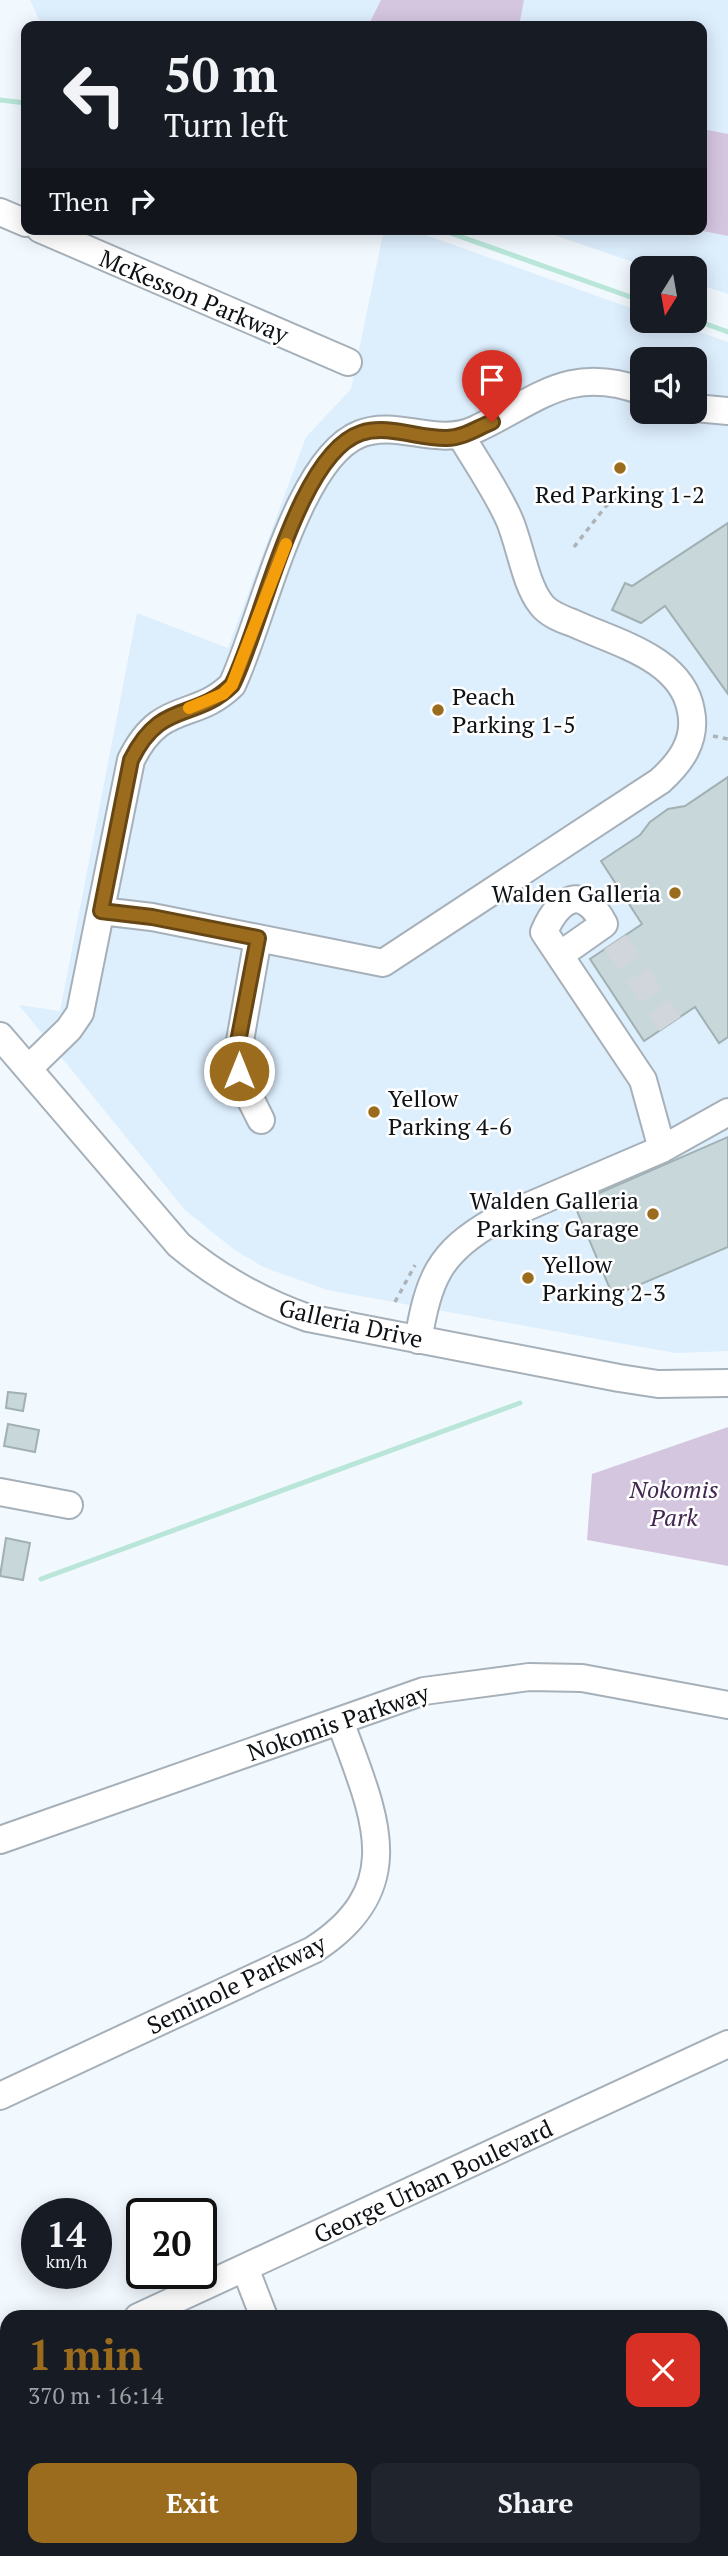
<!DOCTYPE html>
<html lang="en">
<head>
<meta charset="utf-8">
<style>
  body { margin:0; font-family:"PT Serif",serif; background:#20242c; color:#f1f3f6; height:100vh; display:flex; flex-direction:column; font-size:26px; white-space:nowrap }
  * { box-sizing:border-box; margin:0 }
  p { font-size:23px; color:#9ea1a6 }
  .icon { flex:none; width:38px; height:38px; fill:none; stroke:currentColor; stroke-width:2; stroke-linecap:round; stroke-linejoin:round }
  .map { position:relative; flex:1; overflow:hidden }
  .drawer { position:absolute; left:0px; top:2310px; width:728px; height:247px; display:flex; flex-direction:column; background:#171b24; border-radius:21px 21px 0 0; box-shadow:0 4px 18px #0003 }
  .drawer>* { flex:none }
  .banner { position:absolute; left:21px; top:21px; width:686px; height:214px; border-radius:14px; box-shadow:0 4px 18px #0003; background:#171b24; color:#f1f3f6; overflow:hidden }
  .needle { width:46px; rotate:191deg }
  .buttons { position:absolute; left:630px; top:256px; display:grid; gap:14px }
  .buttons a { display:grid; place-items:center; width:77px; height:77px; border-radius:14px; background:#171b24; box-shadow:0 4px 18px #0003; font-size:35px }
  .speed { position:absolute; left:21px; top:2198px; display:flex; gap:14px; font-size:35px; font-weight:700; text-align:center }
  .speed>* { display:grid; place-content:center; width:91px; height:91px; border-radius:50%; background:#171b24; box-shadow:0 4px 18px #0003; line-height:1 }
  .speed small { font-size:18px; font-weight:400 }
  .speed .limit { border:4px solid #111; border-radius:10px; background:#fff; color:#111 }
  .pin { position:absolute; display:grid; place-items:center; width:60px; height:60px; color:#fff; margin:-72px -30px; border-radius:50% 50% 50% 0; rotate:-45deg; box-shadow:0 0 7px #0007 }
  .pin .icon { rotate:45deg }
  .me { position:absolute; width:77px; margin:-38px; rotate:0deg; stroke-linejoin:round; filter:drop-shadow(0 0 5px #0008) }
  .turn { display:flex; align-items:center; gap:24px; height:147px; padding:0 28px; font-size:32px }
  .turn .icon { width:91px; height:91px; stroke-width:2.5 }
  .turn b { display:block; font-size:49px; line-height:60px }
  .then { display:flex; align-items:center; height:66px; padding:0 28px; background:#0003; gap:14px; font-size:26px }
  .round { display:grid; place-items:center; flex:none; width:74px; height:74px; border-radius:14px; background:#20242c }
  .head { display:flex; align-items:center; justify-content:space-between; height:119px; padding:0 28px }
  h1 { font-size:42px; font-weight:700; line-height:52px; color:#9b6c1e }
  .cta { display:flex; gap:14px; margin-top:auto; padding:14px 28px }
  .cta a { flex:1; height:80px; border-radius:14px; background:#9b6c1e; color:#fff; font-size:28px; font-weight:700; line-height:80px; text-align:center }
  .cta a+a { background:#20242c; color:#f1f3f6 }
  .map>svg:first-child { display:block }
</style>
</head>
<body>
<div class="map">
<svg width="728" height="2556" viewBox="0 0 728 2556">
  <rect width="100%" height="100%" fill="#f2f9fe"/>
  <path fill="#ddeefd" fill-rule="evenodd" d="M30,0H728V294L695,283V268H650L537,229H702V26H42Z
    M384,229H409L642,312V320H666L728,342V1351L676,1353L641,1347L327,1290L263,1267L232,1248L185,1210L19,1005L60,1011L137,613L228,648L306,437L351,389ZM642,359H695V411H642Z"/>
  <path fill="#d5c6e0" d="M381,0H524L519,26H368Z
    M702,129L728,134V236L693,229H702Z
    M728,1427V1566L587,1540L592,1474Z"/>
  <g fill="none" stroke-linecap="round" stroke-linejoin="round">
    <path stroke="#b9e6d9" stroke-width="5" d="M0,100L26,103
      M439,229L642,301
      M695,320L728,332
      M41,1579L520,1403
      M0,2533L7,2534
      M155,2550L213,2556"/>
  </g>
  <path fill="#c7d7da" stroke="#a1b0b2" stroke-width="2" d="M728,523V694L665,606L641,623L612,610L625,583L632,586Z
    M728,777V1037L719,1043L695,1007L644,1041L590,959L642,924L601,861L640,835L650,822L668,809L685,806Z
    M728,1137V1247L613,1296L574,1204Z
    M8,1392L26,1394L23,1411L6,1408Z
    M8,1424L39,1430L35,1452L4,1446Z
    M6,1538L30,1543L23,1580L0,1576Z"/>
  <g fill="none" stroke-linecap="round" stroke-linejoin="round">
    <path stroke="#d0d6db" stroke-width="26" stroke-dasharray="26 13" stroke-linecap="butt" d="M615,942L670,1024"/>
    <g stroke="#a6b0b9" stroke-width="30">
      <path id="minor" d="M0,212L26,223
        M40,229L348,362
        M695,408L728,411
        M101,911L152,917L383,963L660,781C680,763 697,741 691,711C682,658 616,643 573,623C562,619 548,614 541,604C525,584 520,544 509,519C496,490 477,463 461,436
        M258,938L237,1058L244,1086L261,1120
        M560,955L604,924C583,884 559,897 544,932L643,1080L662,1149
        M0,1036L179,1245C219,1278 259,1301 308,1318L619,1378L658,1384L728,1383
        M30,1067L69,1029L80,1013L131,760C161,699 194,722 232,685C262,623 296,459 360,434C397,419 436,447 474,430C537,401 568,364 642,391
        M418,1340C429,1279 438,1253 494,1221L662,1149L728,1112
        M0,1492L69,1505
        M0,1840L424,1691L529,1677L582,1678L728,1705
        M0,2096L313,1950C413,1886 372,1811 340,1721
        M245,2268L264,2317
        M138,2317L728,2044
        M0,2381L7,2378
        M721,2424H728"/>
    </g>
    <path stroke="#adb3b7" stroke-width="3.5" stroke-dasharray="5 5" stroke-linecap="butt" d="M574,547L606,506L617,499
      M713,736L728,739
      M395,1302L415,1265"/>
    <use href="#minor" stroke="#fff" stroke-width="26"/>
  </g>
  <g fill="none" stroke-linecap="round" stroke-linejoin="round">
    <g stroke="#654614" stroke-width="18">
      <path id="route" d="M239,1071L237,1047L258,938L152,917L101,911L131,760C161,699 194,722 232,685C262,626 297,454 361,433C389,424 419,439 447,438C463,438 477,428 492,422"/>
    </g>
    <use href="#route" stroke="#9b6c1e" stroke-width="12"/>
    <path stroke="#f59e0b" stroke-width="12" d="M189,708L223,694L232,685L286,544"/>
  </g>
  <g fill="#9b6c1e" stroke="#fff" stroke-width="2.5">
    <circle cx="620" cy="468" r="7"/>
    <circle cx="438" cy="710" r="7"/>
    <circle cx="675" cy="893" r="7"/>
    <circle cx="374" cy="1112" r="7"/>
    <circle cx="653" cy="1214" r="7"/>
    <circle cx="528" cy="1278" r="7"/>
  </g>
  <g text-anchor="middle" dominant-baseline="central" stroke-width="5" stroke-linejoin="round" paint-order="stroke">
    <g font-size="24" fill="#0e1215" stroke="#fff">
      <text transform="translate(194 296) rotate(23)">McKesson Parkway</text>
      <text transform="translate(351 1323) rotate(13)">Galleria Drive</text>
      <text transform="translate(338 1722) rotate(-19)">Nokomis Parkway</text>
      <text transform="translate(236 1984) rotate(-26)">Seminole Parkway</text>
      <text transform="translate(433 2181) rotate(-25)">George Urban Boulevard</text>
    </g>
    <g font-size="24" fill="#0e1215" stroke="#fff" text-anchor="start">
      <text x="620" y="494" text-anchor="middle">Red Parking 1-2</text>
      <text x="452" y="696">Peach<tspan x="452" dy="28">Parking 1-5</tspan></text>
      <text x="661" y="893" text-anchor="end">Walden Galleria</text>
      <text x="388" y="1098">Yellow<tspan x="388" dy="28">Parking 4-6</tspan></text>
      <text x="639" y="1200" text-anchor="end">Walden Galleria<tspan x="639" dy="28">Parking Garage</tspan></text>
      <text x="542" y="1264">Yellow<tspan x="542" dy="28">Parking 2-3</tspan></text>
    </g>
    <g font-size="24" font-style="italic" fill="#422752" stroke="#fff">
      <text x="674" y="1489">Nokomis<tspan x="674" dy="28">Park</tspan></text>
    </g>
  </g>
</svg>
<div class="buttons">
<a><svg class="needle" viewBox="-14 -14 28 28"><path d="M0-13l5 13h-10z" fill="#e53935"/><path d="M0 13l5-13h-10z" fill="#9ea1a6"/></svg></a>
<a><svg class="icon" aria-label="sound" viewBox="0 0 24 24"><path d="M4 9h4l5-4v14l-5-4H4zM17 9q2 3 0 6"/></svg></a>
</div>
<div class="speed"><div>14<small>km/h</small></div><div class="limit">20</div></div>
<div class="pin" style="left:492px;top:422px;background:#d93025"><svg class="icon" aria-label="arrive" viewBox="0 0 24 24"><path d="M6 21V4h12l-3 4 3 4H6"/></svg></div>
<svg class="me" style="left:239px;top:1071px" viewBox="-20 -20 40 40"><circle r="17" fill="#9b6c1e" stroke="#fff" stroke-width="3"/><path d="M0-11L8 9 0 5-8 9z" fill="#fff"/></svg>
<div class="banner">
<div class="turn"><svg class="icon" aria-label="left" viewBox="0 0 24 24"><path d="M17 20v-9H6M10 6l-5 5 5 5"/></svg><div><b>50 m</b>Turn left</div></div>
<div class="then">Then<svg class="icon" aria-label="right" viewBox="0 0 24 24"><path d="M7 20v-9h11M14 6l5 5-5 5"/></svg></div>
</div>
<section class="drawer">
<div class="head"><div><h1>1 min</h1><p>370 m · 16:14</p></div><a class="round" style="background:#d93025;color:#fff"><svg class="icon" aria-label="close" viewBox="0 0 24 24"><path d="M6 6l12 12M18 6L6 18"/></svg></a></div>
<div class="cta"><a>Exit</a><a>Share</a></div>
</section>
</div>
</body>
</html>
